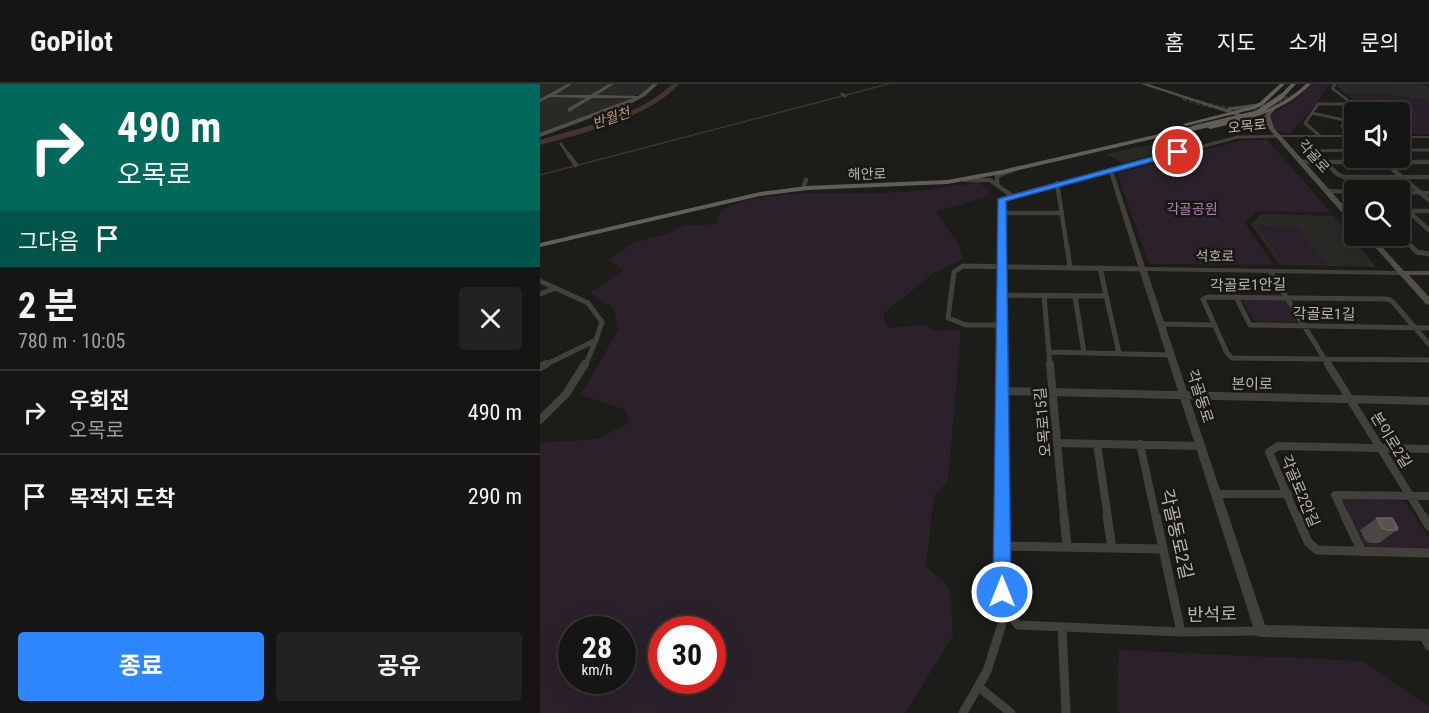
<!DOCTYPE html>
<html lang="ko">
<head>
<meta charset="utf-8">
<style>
  body { margin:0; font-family:"Roboto Condensed","Noto Sans KR",sans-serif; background:#222221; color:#f1f3f6; height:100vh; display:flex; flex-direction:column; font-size:22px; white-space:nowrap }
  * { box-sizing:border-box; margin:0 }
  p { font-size:20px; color:#9d9fa0 }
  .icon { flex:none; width:33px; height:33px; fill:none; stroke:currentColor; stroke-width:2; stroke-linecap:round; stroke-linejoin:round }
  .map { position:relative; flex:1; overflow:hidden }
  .side { display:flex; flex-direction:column; background:#151513; width:540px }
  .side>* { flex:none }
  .banner { background:#00695c; color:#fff; overflow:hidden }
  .tools { position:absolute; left:804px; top:18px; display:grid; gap:12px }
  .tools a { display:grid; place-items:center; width:66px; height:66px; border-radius:6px; background:#151513; box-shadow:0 6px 24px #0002,0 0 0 2px #343433; font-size:30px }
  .speed { position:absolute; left:18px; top:532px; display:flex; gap:12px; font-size:30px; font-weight:700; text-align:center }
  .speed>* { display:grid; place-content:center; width:78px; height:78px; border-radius:50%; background:#151513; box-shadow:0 6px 24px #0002,0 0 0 2px #343433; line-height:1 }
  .speed small { font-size:15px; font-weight:400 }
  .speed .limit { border:9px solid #d22; background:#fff; color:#111 }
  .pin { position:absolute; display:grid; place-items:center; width:51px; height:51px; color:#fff; margin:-26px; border:3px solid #fff; border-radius:50%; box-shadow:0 2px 6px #0007 }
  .me { position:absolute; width:66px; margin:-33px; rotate:0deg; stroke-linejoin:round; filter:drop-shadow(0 0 4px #0008) }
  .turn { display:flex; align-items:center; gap:21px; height:126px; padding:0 18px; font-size:27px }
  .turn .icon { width:78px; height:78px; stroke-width:2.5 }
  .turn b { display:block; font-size:42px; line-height:51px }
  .then { display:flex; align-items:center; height:57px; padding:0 18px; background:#0003; gap:12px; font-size:22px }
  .round { display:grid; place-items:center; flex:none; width:63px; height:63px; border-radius:6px; background:#222221 }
  .overview { display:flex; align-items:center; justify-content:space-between; height:102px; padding:0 18px }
  h1 { font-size:36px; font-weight:700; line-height:45px }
  .action { display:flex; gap:12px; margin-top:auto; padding:12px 18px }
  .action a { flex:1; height:69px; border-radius:6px; background:#2f87ff; color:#fff; font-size:24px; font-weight:700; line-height:69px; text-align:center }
  .action a+a { background:#222221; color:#f1f3f6 }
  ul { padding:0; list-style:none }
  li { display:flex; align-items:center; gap:18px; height:84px; padding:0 18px; border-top:2px solid #343433 }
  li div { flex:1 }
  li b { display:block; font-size:22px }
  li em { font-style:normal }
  header { display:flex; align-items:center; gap:36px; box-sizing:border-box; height:84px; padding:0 30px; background:#151513; border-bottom:2px solid #343433 }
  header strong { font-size:28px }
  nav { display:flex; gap:33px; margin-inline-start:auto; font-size:21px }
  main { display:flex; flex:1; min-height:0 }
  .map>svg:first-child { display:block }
</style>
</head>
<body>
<header>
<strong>GoPilot</strong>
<nav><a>홈</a><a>지도</a><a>소개</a><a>문의</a></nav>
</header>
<main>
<section class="side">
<div class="banner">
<div class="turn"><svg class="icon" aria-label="right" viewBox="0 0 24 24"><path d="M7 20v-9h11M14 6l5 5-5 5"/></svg><div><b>490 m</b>오목로</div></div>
<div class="then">그다음<svg class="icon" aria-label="arrive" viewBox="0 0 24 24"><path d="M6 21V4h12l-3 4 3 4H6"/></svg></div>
</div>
<div class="overview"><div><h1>2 분</h1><p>780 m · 10:05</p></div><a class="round"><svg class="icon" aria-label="close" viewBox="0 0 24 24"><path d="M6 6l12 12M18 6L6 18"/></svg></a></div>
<ul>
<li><svg class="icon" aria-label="right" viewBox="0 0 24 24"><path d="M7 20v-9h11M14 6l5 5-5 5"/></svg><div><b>우회전</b><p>오목로</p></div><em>490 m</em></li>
<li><svg class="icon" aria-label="arrive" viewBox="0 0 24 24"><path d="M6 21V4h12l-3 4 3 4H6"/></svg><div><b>목적지 도착</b></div><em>290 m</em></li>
</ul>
<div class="action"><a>종료</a><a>공유</a></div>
</section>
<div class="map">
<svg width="889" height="629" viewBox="0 0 889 629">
  <rect width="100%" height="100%" fill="#1c1c19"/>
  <path fill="#292925" d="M0,0H115L86,18L0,50Z
    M799,0H882L889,4V16L843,11L805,10L797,2Z
    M648,52L662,59L582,79L567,70Z
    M721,130L794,132L836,183L740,181L711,140Z"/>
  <path fill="#2b212a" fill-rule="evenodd" d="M772,0H789L777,19L750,50L738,47L731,41V31L758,14Z
    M807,11H840L889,16V50H860V28H830Z
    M727,55L791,129L717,127L705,139L734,181L609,180L577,89L704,56Z
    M439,98L451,109L445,113L396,128L419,161L423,175L394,189L343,230L348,244L384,241L396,247L421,246L408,397L394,412L386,482L410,504L413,552L365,629H0V359L58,355L89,338L86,326L41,311L78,246L74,224L50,209L83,186L67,176L95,158L130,149L144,140L159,142L177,139V132C205,102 299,111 338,109C372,108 406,104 439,98ZM32,546H82V597H32ZM122,546H172V597H122Z
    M718,142L758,143L786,180L742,179Z
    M704,215H742L746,217L760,238L718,240L715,238L702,217Z
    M803,415L861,416L866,419L889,454V466L829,465L824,462L801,418Z
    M579,566L823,577L889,623V629H580L577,625Z"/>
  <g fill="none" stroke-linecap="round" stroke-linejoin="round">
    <path stroke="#42352e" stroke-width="1.5" d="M0,91L348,0"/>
    <path fill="#42352e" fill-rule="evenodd" d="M132,0H139C110,33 42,50 0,61V56C43,42 99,33 132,0Z"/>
    <path stroke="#34332f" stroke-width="4.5" stroke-dasharray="4.5 2" stroke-linecap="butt" d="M643,14C684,27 712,31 752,12"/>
    <path stroke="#42403a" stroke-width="3" d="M302,10L305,12
      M772,29L804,36
      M814,30L807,31L802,42L814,53
      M780,52L765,39L778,20H812
      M21,60L29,72
      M860,66H889
      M626,72L698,53L737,52
      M780,72L775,67L814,66"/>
    <path stroke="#42403a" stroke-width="4.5" d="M28,70L36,81
      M778,70L797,90L804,93H889
      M843,77L889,116
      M761,78H889
      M425,96H450L471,111
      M517,99L527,164
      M457,100V92L475,85
      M264,101L266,96
      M860,127H889
      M868,127L889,146
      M461,129H522
      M860,151L873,164
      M462,164V115L632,70"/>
    <path stroke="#42403a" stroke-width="5" d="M462,162V282
      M527,162L530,184
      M871,162L877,168L889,170
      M560,184L579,269
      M730,187L789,282
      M0,197L48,219L62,238L56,256L3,282
      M0,210L16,204
      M462,211L566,212
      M504,211L510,282
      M535,212L544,269
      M696,213L710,241L889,244
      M620,240L674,241
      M462,241H426L408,234L414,188L423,182L602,185
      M889,260L852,217L847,215L668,213L663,215L687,269L692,274L889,276
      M510,268L631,271
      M45,282L56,256"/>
    <path stroke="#42403a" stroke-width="8" d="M462,280V434
      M510,280L524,434
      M788,280L884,434
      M0,283L6,280
      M462,307L889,317
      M0,336L26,310L45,280
      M518,359L660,362
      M557,360L568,434
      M600,360L616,434
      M677,410H748
      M757,434L729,368L738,362L889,365
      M806,434L795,411L889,412"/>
    <path stroke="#42403a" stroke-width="9" d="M524,432L527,463
      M567,432L572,464
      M616,432L641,548
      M757,432L768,458L777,466L889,469
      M805,432L822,468
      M883,432L889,442
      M462,462L623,465
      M464,524L478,541L641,548L721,547
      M522,544L526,629
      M883,550L889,562
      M440,604L471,629
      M423,629L447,587L462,540V432"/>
    <path fill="#42403a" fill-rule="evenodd" d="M793,0H797L794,4L825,28H821L791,5Z
      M735,51H814V53H737L735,52Z
      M860,52H889V54H860Z
      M568,85L573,86L605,183L862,187L865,189L862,191L607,187L725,541L889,545V557L721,553L716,552L599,185Z
      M786,106L788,105L815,106L814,110L788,109L785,107Z
      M859,106H860L889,107V111L860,110Z"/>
    <path fill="#524f48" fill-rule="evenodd" d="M27,0H32L15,11H50L69,0H74L57,11L98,12L113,0H118L105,12L94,18L0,53V49L93,14H52L29,28L27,25L46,14L10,13L0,18V15Z
      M601,0H608L711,33L727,40L724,32L732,24H736L730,32L734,44L814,133V139H811L729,45L707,35Z
      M721,19L723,21L710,25L689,26L686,24Z
      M825,152H832L864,187H889V191H869L889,213V221L886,220Z"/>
    <path fill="#615e56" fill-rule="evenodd" d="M740,0H745L723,21L714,25L646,42L643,40L710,23L719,19Z
      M751,0H756L744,13H740V11Z
      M766,0H771C744,28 707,36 670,45L667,43C677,39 689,37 699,35C725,28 747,18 766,0Z
      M654,42L656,45L462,90L407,100L267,106L220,112L0,163V159L220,108L267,102L407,96L462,86Z"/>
    <path stroke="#615e56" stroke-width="5" d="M654,44L717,29L742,12"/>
  </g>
  <path fill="#4a4843" d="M837,434L858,444L856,445L857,446L839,459H830L825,456L820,446Z"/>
  <path fill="#56544e" stroke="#66635d" stroke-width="1.5" d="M837,434H852L858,444H855L857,446H847L842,444Z"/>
  <path fill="#2f87ff" stroke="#1f58a6" stroke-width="1.5" d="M638,66L641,68L640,70L466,117L471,508L468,514L462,517L455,514L453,508L458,115Z"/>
  <g text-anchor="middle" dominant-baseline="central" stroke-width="5" stroke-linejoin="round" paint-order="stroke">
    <g font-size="14" font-style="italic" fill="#bb967f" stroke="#171714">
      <text transform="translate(71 34) rotate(-19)">반월천</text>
    </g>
    <g font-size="14" fill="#bdb6ab" stroke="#171714">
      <text transform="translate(707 42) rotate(-6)">오목로</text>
      <text transform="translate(774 72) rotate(48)">각골로</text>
      <text transform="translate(327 90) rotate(-1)">해안로</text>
      <text transform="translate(675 172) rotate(1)">석호로</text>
    </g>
    <g font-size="14" fill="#a980aa" stroke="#171714">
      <text x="652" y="125">각골공원</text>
    </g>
    <g font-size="15" fill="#bdb6ab" stroke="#171714">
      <text transform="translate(708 201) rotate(-1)">각골로1안길</text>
      <text transform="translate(784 230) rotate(1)">각골로1길</text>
      <text transform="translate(712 300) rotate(1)">본이로</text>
      <text transform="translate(660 312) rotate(72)">각골동로</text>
      <text transform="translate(503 338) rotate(-95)">오목로15길</text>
      <text transform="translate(851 356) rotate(58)">본이로2길</text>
      <text transform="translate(760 407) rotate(67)">각골로2안길</text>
    </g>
    <g font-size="18" fill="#bdb6ab" stroke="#171714">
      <text transform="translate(637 450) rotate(77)">각골동로2길</text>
      <text transform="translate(672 530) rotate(-1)">반석로</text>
    </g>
  </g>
</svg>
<div class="tools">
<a><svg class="icon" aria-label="sound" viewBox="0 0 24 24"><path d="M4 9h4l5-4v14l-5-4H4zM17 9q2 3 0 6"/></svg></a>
<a><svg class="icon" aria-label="search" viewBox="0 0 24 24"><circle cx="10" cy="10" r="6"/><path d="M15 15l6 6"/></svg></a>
</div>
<div class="speed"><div>28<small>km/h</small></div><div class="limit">30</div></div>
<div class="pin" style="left:638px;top:68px;background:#d93025"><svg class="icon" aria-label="arrive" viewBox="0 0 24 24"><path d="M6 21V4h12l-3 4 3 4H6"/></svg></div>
<svg class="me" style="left:462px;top:508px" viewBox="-20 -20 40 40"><circle r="17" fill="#2f87ff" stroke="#fff" stroke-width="3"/><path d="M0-11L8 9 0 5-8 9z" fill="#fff"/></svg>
</div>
</main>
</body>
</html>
